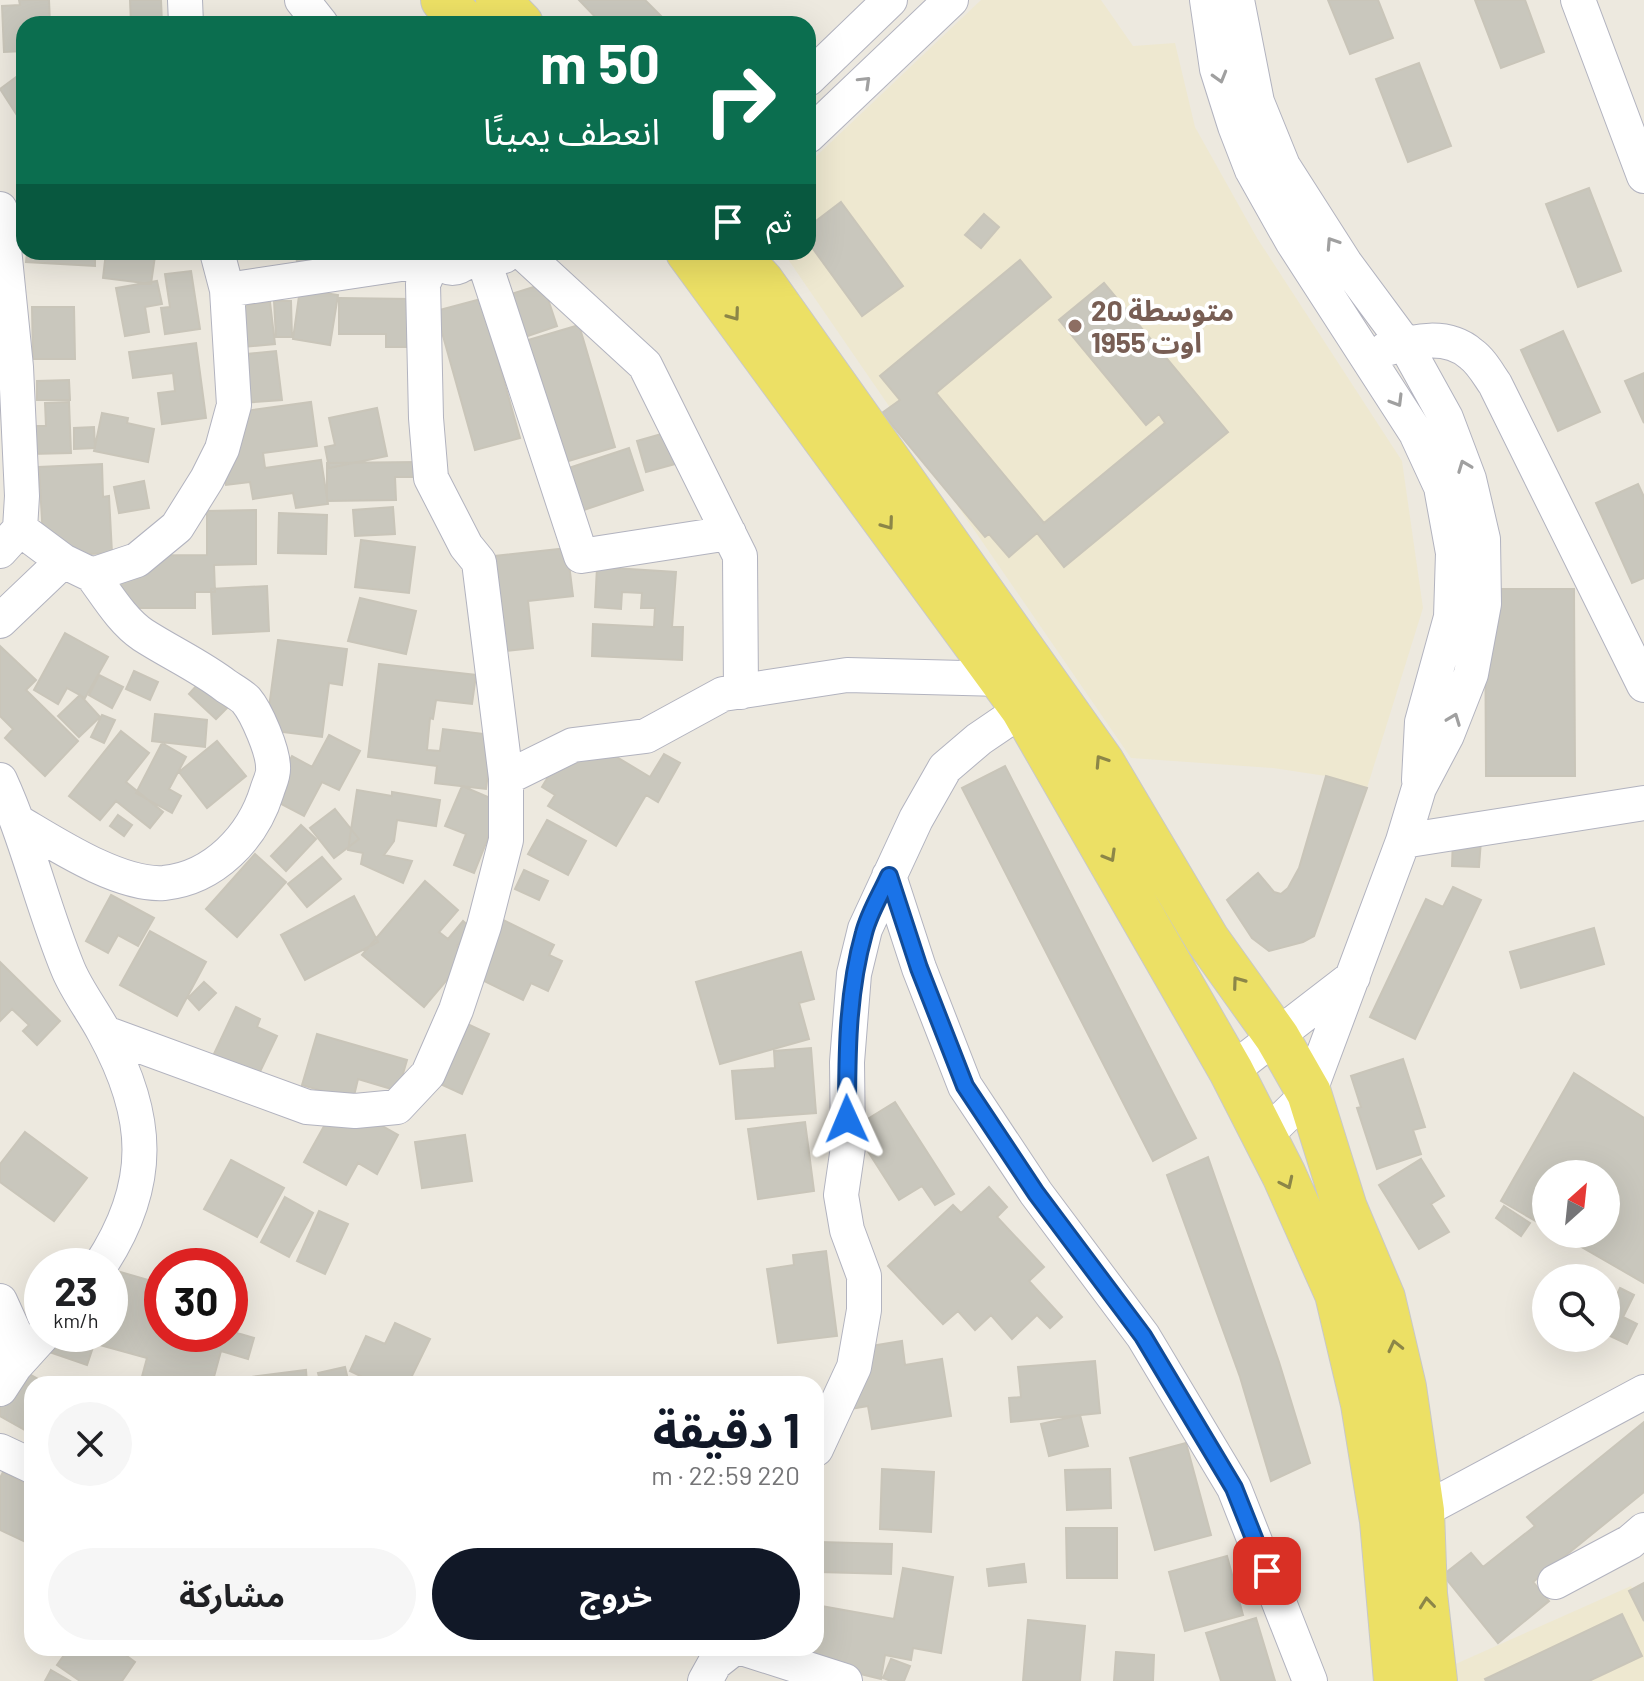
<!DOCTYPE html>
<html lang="ar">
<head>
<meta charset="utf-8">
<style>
  body { margin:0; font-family:Barlow,"Noto Sans Arabic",sans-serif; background:#f6f6f6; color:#202124; direction:rtl; height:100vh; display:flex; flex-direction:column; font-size:30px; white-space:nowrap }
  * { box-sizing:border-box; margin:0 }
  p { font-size:26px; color:#757577 }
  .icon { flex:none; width:44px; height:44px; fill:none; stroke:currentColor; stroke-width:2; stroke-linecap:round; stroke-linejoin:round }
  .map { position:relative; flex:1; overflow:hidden; direction:ltr }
  .panel { position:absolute; left:24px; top:1376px; width:800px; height:280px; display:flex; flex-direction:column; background:#fff; border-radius:24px; box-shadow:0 8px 32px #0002; direction:rtl }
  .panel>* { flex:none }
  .guide { position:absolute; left:16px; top:16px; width:800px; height:244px; border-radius:24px; box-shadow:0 8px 32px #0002; direction:rtl; background:#0b6e4f; color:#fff; overflow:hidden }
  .needle { width:52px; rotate:27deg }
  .tools { position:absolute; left:1532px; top:1160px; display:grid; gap:16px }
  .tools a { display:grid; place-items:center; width:88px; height:88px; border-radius:50%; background:#fff; box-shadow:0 8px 32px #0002; font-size:40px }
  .speed { position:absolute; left:24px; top:1248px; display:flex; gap:16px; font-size:40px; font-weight:700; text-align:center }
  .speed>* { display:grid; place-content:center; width:104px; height:104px; border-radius:50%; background:#fff; box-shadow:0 8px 32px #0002; line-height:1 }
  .speed small { font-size:20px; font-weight:400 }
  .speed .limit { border:12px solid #d22; background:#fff; color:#111 }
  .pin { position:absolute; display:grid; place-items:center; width:68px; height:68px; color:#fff; margin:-34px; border-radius:16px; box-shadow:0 4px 12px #0006 }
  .me { position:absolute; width:88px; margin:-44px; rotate:359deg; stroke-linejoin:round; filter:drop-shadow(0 0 6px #0008) }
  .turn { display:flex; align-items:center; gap:28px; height:168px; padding:0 24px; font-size:36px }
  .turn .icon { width:104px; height:104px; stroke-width:2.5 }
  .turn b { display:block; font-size:56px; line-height:68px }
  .then { display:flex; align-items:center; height:76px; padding:0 24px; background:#0003; gap:16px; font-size:30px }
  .round { display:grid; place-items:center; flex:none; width:84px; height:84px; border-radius:42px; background:#f6f6f6 }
  .summary { display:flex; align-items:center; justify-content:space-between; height:136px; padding:0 24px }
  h1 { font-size:48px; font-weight:700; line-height:60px; color:#111827 }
  .primary-button { display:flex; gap:16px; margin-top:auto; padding:16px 24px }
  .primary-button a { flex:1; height:92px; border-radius:48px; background:#111827; color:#fff; font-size:32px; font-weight:700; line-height:92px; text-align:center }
  .primary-button a+a { background:#f6f6f6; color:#202124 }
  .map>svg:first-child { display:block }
</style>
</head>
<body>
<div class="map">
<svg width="1644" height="1681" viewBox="0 0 1644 1681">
  <rect width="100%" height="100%" fill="#ede9df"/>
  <path fill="#eee8d0" d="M981,0H1101L1133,46L1175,43L1195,127L1257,238L1402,461L1423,608L1367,788L1326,776L1273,768L1131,758L783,252H808V164Z
    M1631,1586L1644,1616V1681H1458L1451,1666Z"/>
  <path fill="#c9c7bd" stroke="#c9c5b9" stroke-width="2" d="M19,0H49L50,24H24V51L4,52L2,6L20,5Z
    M130,0H161L162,24H131Z
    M579,0H645L669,24H602Z
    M1328,0H1378L1393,38L1350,54Z
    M1475,0H1525L1544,52L1501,68Z
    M237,17V24H187V22Z
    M1419,63L1451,146L1408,162L1376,79Z
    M19,75L24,83V126L0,89Z
    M1589,188L1621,271L1578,287L1546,204Z
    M841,202L903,286L862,316L808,242V227Z
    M984,214L999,227L981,248L965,235Z
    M27,252H95V266L26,262Z
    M106,252H180L179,259L155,256L151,284L103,278Z
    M295,252H356L298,266Z
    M1020,260L1051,297L936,393L1044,523L1165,423L1159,414L1146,425L1059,320L1104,283L1228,432L1064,567L1037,533L1009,557L989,534L985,537L882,413L900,400L880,376Z
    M191,271L200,329L165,334L161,308L170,307L165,274Z
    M157,281L162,304L145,307L149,332L125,336L116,288Z
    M543,284L557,326L519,339L505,296Z
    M300,289L338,295L330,345L293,339Z
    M339,298L411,299V347H386V334H339Z
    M481,299L520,438L475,450L436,311Z
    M274,301H291L292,337H276Z
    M270,302L275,344L232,348L227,307Z
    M32,307H74L75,359H33Z
    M579,325L615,447L562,463L525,341Z
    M1563,331L1600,412L1558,431L1521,350Z
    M196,343L206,418L162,424L158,393L175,391L173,373L133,378L129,352Z
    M276,351L282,400L241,403L237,355Z
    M1644,373V423L1625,381Z
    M69,380L70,400H37V381Z
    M69,402L71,453L31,454L30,426H46L45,403Z
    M311,402L317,446L263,453L265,468L321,460L328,504L296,508L293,493L253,499L250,482L226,485L215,415Z
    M377,408L387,456L329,468L325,447L335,445L329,418Z
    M102,413L128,418L127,423L154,429L148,462L94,451Z
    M94,427L95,448L74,449V428Z
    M665,433L675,464L646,472L637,441Z
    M629,448L643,490L578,512L563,470Z
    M417,462L418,477H395L396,500L327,501V463Z
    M102,464L103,497L109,496L112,553L44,556L39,467Z
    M144,481L149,508L119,513L114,487Z
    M1638,484L1644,497V578L1632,583L1596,503Z
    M393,507L395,534L355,536L353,510Z
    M256,510V564L214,565L215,592H195V608H101V556L207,555V511Z
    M279,513L327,515L326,554L278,553Z
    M361,540L415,547L409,593L355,587Z
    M567,548L573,596L528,601L533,648L506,651L495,556Z
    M597,567L676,572L672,627H683L682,660L592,656L593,624L654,627L655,608H641L642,593L622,592L621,609L595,607Z
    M267,586L269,631L213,634L211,589Z
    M1485,589H1574L1575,776H1486Z
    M360,598L416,611L406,654L348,641Z
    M65,633L108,657L85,698L67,688L58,704L34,690Z
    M278,640L347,649L342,685L329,683L322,737L266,730Z
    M0,646L36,680L26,690L78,741L45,776L5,738L13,729L0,716Z
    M379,664L476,675L472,704L436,700L433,719L430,718L427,750L440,751L443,729L493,735L486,789L435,783L437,766L368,757Z
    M134,671L158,682L150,700L126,689Z
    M99,675L123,687L112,708L89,695Z
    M199,683L227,708L216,719L189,694Z
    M80,695L100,717L79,737L58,716Z
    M155,714L207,720L205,747L152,741Z
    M102,715L115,720L104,743L91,737Z
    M121,731L149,753L126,782L163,812L150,828L116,801L100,820L69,796Z
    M575,732L650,777L664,754L680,763L658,802L646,795L616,846L548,806L555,795L542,787Z
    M329,735L360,751L339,790L322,782L304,816L270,798L292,756L312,767Z
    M217,741L246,776L207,808L179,772Z
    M162,743L186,757L169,789L181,796L172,813L136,793Z
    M1005,766L1196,1138L1153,1161L962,788Z
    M1326,776L1367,788L1314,936L1303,942L1269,951L1252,938L1227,900L1258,873L1274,892L1281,894L1288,888L1299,868Z
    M462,786L502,803L474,873L454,865L466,834L445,826Z
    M357,790L392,796V792L440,800L436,826L397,820L394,841L384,855L412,861L403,883L361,864L363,853L348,850Z
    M335,809L359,839L334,858L310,828Z
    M118,815L132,825L124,836L110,826Z
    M547,820L586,841L568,875L528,854Z
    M301,825L316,839L286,871L271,856Z
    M1453,838L1481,840L1479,867L1452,866Z
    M255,854L286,882L237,937L206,909Z
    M322,857L341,879L307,907L288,884Z
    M524,870L548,881L539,900L515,889Z
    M425,881L458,910L439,932L448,939L463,921L472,929L457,946L468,955L424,1007L362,955Z
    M1453,887L1481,900L1415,1039L1370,1017L1426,899L1443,907Z
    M111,895L154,918L138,946L118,935L108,953L86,941Z
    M354,896L378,942L305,980L281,935Z
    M495,916L554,945L549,955L562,961L548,991L531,983L523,1000L478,978Z
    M1594,928L1604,964L1521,988L1510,952Z
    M150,931L206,962L177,1016L120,985Z
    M801,952L814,999L799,1003L809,1039L720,1064L696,982Z
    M0,962L60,1021L37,1045L23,1031L29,1025L12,1009L0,1021Z
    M204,982L216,993L199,1010L188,998Z
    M236,1007L260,1019L257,1027L277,1036L258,1076L213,1056Z
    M463,1022L489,1034L462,1094L436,1082Z
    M317,1034L407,1060L398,1091L358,1079L353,1100L302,1085Z
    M811,1048L816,1113L736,1119L732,1071L775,1068L774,1051Z
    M1403,1059L1425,1127L1413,1130L1421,1154L1377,1169L1357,1108L1361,1107L1351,1076Z
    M1574,1073L1644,1118V1283L1559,1234H1606V1174H1546V1227L1501,1201Z
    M338,1101L398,1135L377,1174L358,1163L346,1185L304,1162Z
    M895,1102L954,1194L935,1205L922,1186L899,1200L853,1128Z
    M805,1122L814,1191L758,1199L748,1129Z
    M25,1132L87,1178L54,1221L0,1182V1164Z
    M465,1135L472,1181L422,1188L415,1142Z
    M1208,1157L1279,1362L1310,1463L1271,1481L1240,1377L1167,1175Z
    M1421,1159L1444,1196L1431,1204L1449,1232L1419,1249L1379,1185Z
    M231,1160L284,1188L257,1237L204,1209Z
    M989,1187L1007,1207L997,1217L1044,1267L1029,1281L1062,1317L1050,1328L1037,1315L1012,1339L991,1315L975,1330L958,1311L943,1324L888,1266L953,1205L961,1213Z
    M285,1197L313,1213L289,1257L261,1242Z
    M1504,1206L1530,1223L1521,1236L1496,1218Z
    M319,1211L348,1224L325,1274L297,1261Z
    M826,1251L837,1336L778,1343L767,1269L794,1265L793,1255Z
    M110,1269L162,1284V1334H230V1303L245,1308L237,1333L254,1338L248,1359L221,1351L212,1384H140L147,1358L100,1345L102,1339L83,1334H110Z
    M1620,1288L1634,1295L1623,1317L1637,1324L1627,1344L1606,1334V1317Z
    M395,1323L430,1339L408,1384H377L350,1371L366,1336L385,1344Z
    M58,1334L93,1347L87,1365L49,1352Z
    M902,1341L905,1365L942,1359L951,1416L872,1429L868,1406L850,1409L840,1351Z
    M1095,1361L1100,1413L1011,1422L1009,1398L1021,1397L1018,1367Z
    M16,1367L47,1384H32V1434L0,1416V1397Z
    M345,1367L349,1384H321L318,1373Z
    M306,1370L307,1384H252L251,1377Z
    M1080,1415L1088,1446L1049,1456L1041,1424Z
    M1644,1422V1492L1533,1582L1549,1601L1498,1643L1443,1575L1471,1553L1483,1567L1535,1526L1527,1517Z
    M1186,1443L1211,1535L1155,1550L1130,1458Z
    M882,1469L934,1472L931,1532L880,1529Z
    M1110,1469L1111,1508L1067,1510L1065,1470Z
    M3,1472L32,1486V1545L0,1530V1478Z
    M1066,1528H1117V1578H1067Z
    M819,1542L892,1544L891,1574L819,1572Z
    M1227,1556L1243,1615L1185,1631L1169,1572Z
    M1024,1564L1026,1582L989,1586L987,1569Z
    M903,1568L953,1577L941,1653L913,1648L911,1660L885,1655L881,1679L811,1662L813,1648H816L821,1606L894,1619Z
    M1644,1583V1621L1629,1591Z
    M1622,1614L1642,1656L1589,1681H1486L1485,1679Z
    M1256,1618L1275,1681H1221L1206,1633Z
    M1028,1620L1085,1626L1080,1681H1023Z
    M69,1648H116L135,1662L122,1681H80L57,1665Z
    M1116,1652L1154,1655L1153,1681H1114Z
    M891,1659L910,1666L904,1681H891L883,1678Z
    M51,1670L70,1681H45Z"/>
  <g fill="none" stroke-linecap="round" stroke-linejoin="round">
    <g stroke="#b2b3bf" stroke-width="36">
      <path id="minor" d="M185,0L186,24
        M302,0L321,24
        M1207,0L1217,69L1235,126L1252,170L1292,241L1416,433L1441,487L1453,553L1451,617L1422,722L1419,780
        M1237,0L1257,102L1283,166L1345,263L1405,344L1446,418L1469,479L1483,539L1484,604L1471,674L1447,735L1419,788L1403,841L1309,1093L1264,1137
        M1578,0L1644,176
        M808,79L890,0
        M808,136L951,0
        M0,209L16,367L22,496L20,529L0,551
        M522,252L645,365L740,556L741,692
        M484,261L581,556L729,533
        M227,290L434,259C449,271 456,271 470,259L484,261L504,256
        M1386,349C1414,341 1447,333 1471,354C1481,361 1488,374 1495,384L1644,685
        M20,529L63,561L92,575L137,560L177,527L207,479L222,449L234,405L227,290L217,252
        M0,621L63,561
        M506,778L573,745L646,736L723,694L847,675L1002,679
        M0,780C28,841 42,906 68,969C77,991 93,1011 104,1032C150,1116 154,1184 100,1266
        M20,823C57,845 120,886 164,883C214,878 253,837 267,791C269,784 274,775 273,767C273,751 257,713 246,700C241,695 232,690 226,686C200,666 171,653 143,635C122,621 107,595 92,575
        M1403,841L1644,803
        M889,876L919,968L965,1086L1036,1193L1143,1336L1234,1488L1310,1681
        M105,1033L307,1107L355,1111L397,1107L428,1074L456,1010L484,926L506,840V778L479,562L466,546L431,478L426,418L423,284L434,259L433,252
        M1231,1071L1353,977
        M0,1301L15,1334V1366L0,1389
        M15,1366L44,1334
        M816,1449L854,1367L864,1310V1276L847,1230L841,1195L848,1147L847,1062L854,974L865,929L916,819L945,768L979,739L1023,709
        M0,1451L32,1466
        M1422,1511L1644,1392
        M1555,1582L1630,1542L1644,1530
        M742,1648L845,1681
        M705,1681L715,1663L734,1648"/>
    </g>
    <g stroke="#c8c8c8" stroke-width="46">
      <path id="major" d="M443,0L466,24
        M498,0L521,24
        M688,252L1023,709L1231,1071L1284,1175L1337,1294L1363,1404L1382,1521L1396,1681
        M735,252L762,282L1102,762L1207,939L1277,1037L1309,1093L1345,1208L1383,1298L1404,1387L1422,1511L1425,1594L1435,1681"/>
    </g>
    <use href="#minor" stroke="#fff" stroke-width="34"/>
    <use href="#major" stroke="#ece065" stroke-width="44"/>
  </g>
  <defs><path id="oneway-chevron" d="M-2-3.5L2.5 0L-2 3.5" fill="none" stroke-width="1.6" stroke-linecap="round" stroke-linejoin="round" transform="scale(2)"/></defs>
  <g stroke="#a0a0a0">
    <use href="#oneway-chevron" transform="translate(1220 77) rotate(74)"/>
    <use href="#oneway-chevron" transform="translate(865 82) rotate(-44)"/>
    <use href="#oneway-chevron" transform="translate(1332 243) rotate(-123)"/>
    <use href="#oneway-chevron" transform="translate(1397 401) rotate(59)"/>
    <use href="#oneway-chevron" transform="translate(1464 466) rotate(-111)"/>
    <use href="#oneway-chevron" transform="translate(1454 719) rotate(-69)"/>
  </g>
  <g stroke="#8c8648">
    <use href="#oneway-chevron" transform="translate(734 315) rotate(54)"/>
    <use href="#oneway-chevron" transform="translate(888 524) rotate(54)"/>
    <use href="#oneway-chevron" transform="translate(1101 761) rotate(-123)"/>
    <use href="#oneway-chevron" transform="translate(1110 856) rotate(60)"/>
    <use href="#oneway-chevron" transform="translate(1238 982) rotate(-126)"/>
    <use href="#oneway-chevron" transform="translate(1287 1183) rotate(65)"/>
    <use href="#oneway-chevron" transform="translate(1395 1346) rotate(-103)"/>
    <use href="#oneway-chevron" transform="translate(1427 1603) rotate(-96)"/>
  </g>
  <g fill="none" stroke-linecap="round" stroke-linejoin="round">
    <g stroke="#114b97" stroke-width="20">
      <path id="route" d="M847,1119C847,1057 847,993 864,933C869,913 881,894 889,876L919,968L965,1086L1036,1193L1143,1336L1234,1488L1267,1571"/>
    </g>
    <use href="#route" stroke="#1a73e8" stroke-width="14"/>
  </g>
  <circle fill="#8d6e63" stroke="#fff" stroke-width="3" cx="1075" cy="326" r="8"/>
  <g text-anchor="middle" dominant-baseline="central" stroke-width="8" stroke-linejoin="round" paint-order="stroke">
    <g font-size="28" font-weight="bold" fill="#785e54" stroke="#fff" text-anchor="start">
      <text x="1091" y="310">متوسطة 20<tspan x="1091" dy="32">اوت 1955</tspan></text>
    </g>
  </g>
</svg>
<div class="tools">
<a><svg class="needle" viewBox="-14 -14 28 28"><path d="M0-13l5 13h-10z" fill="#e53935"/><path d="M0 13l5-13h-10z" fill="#757577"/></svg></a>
<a><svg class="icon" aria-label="search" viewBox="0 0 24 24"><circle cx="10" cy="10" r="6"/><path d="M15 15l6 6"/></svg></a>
</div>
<div class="speed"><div>23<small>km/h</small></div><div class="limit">30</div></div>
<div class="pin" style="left:1267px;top:1571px;background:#d93025"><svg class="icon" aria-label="arrive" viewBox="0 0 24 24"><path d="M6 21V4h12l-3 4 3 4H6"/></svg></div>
<svg class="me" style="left:847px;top:1119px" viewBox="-20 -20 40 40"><path d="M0-17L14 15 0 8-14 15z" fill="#1a73e8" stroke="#fff" stroke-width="4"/></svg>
<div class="guide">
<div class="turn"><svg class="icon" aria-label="right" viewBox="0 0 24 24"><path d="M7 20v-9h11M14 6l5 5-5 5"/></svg><div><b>50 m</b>انعطف يمينًا</div></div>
<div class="then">ثم<svg class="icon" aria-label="arrive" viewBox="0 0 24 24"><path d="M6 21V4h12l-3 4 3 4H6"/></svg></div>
</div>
<section class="panel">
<div class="summary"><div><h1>1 دقيقة</h1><p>220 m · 22:59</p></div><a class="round"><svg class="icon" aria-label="close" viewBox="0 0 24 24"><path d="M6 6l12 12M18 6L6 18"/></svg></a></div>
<div class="primary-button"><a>خروج</a><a>مشاركة</a></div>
</section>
</div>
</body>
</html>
